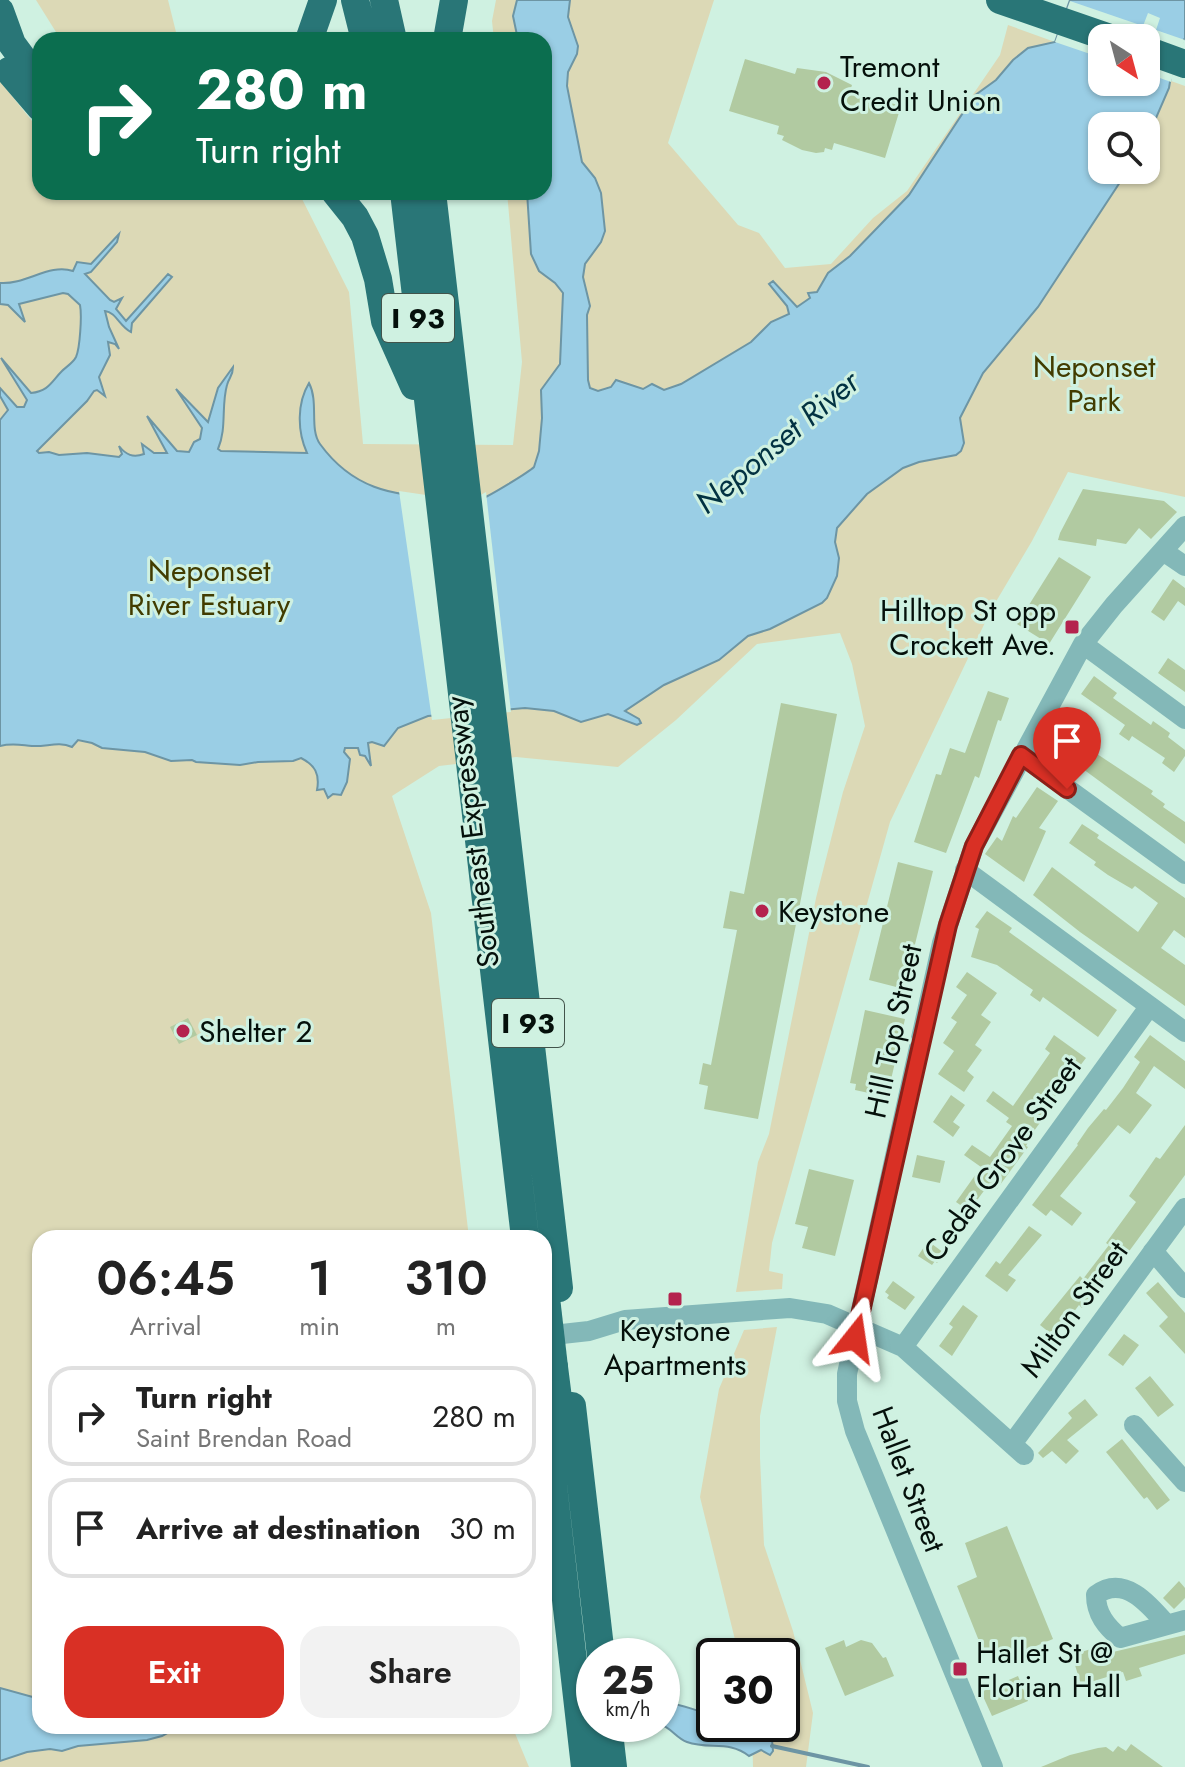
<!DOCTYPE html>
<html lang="en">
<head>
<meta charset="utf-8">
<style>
  body { margin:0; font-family:Jost,sans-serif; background:#f2f2f2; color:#222; height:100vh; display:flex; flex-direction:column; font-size:30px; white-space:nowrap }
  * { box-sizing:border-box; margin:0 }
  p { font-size:26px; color:#767676 }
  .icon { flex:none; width:44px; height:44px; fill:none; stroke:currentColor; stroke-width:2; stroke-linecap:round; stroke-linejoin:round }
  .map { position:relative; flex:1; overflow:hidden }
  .panel { position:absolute; left:32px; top:1230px; width:520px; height:504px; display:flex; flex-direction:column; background:#fff; border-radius:24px; box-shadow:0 2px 6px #0004 }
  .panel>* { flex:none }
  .banner { position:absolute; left:32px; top:32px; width:520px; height:168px; border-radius:24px; box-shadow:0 2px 6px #0004; background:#0b6e4f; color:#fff; overflow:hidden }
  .needle { width:52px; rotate:144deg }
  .buttons { position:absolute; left:1088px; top:24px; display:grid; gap:16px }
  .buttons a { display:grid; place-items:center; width:72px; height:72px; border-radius:16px; background:#fff; box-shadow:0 2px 6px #0004; font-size:40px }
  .speed { position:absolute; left:576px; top:1638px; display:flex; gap:16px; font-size:40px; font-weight:700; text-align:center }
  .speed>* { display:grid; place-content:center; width:104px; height:104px; border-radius:50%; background:#fff; box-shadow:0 2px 6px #0004; line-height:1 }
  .speed small { font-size:20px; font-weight:400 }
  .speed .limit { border:4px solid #111; border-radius:12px; background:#fff; color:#111 }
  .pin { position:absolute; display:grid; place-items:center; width:68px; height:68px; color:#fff; margin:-82px -34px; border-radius:50% 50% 50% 0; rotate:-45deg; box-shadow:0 0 8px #0007 }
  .pin .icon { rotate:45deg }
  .me { position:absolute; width:88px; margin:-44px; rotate:15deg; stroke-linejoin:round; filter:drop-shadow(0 0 6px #0008) }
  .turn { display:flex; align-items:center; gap:28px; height:168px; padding:0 32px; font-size:36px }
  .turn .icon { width:104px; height:104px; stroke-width:2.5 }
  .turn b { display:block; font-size:56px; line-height:68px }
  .eta { display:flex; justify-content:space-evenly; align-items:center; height:136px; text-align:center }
  .eta b { font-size:48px; font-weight:600; line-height:56px }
  .button { display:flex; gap:16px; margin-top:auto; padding:16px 32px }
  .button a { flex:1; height:92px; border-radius:24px; background:#d93025; color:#fff; font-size:32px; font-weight:600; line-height:92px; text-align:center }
  .button a+a { background:#f2f2f2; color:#222 }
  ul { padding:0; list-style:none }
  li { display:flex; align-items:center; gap:24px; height:100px; margin:0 16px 12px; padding:0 16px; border:4px solid #e0e0e0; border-radius:24px }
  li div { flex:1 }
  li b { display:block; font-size:30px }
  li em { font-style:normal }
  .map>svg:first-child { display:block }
</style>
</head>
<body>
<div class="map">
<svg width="1185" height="1767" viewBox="0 0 1185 1767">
  <rect width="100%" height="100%" fill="#cff1e1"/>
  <path fill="#dcd9b6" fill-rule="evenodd" d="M36,0H168L178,40H61Z
    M496,0H714L668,143L738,225L759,233L785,268L831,264L873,218L907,191L1000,55L1008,25L1055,42L1070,0H1185V40H1182L1171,81L1185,86V497L1068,472L1032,541L991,610L890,822L772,1243L769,1271L783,1274L782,1289L736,1292L758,1162L769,1134L816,898L843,792L865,726L852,664L840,633L757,644L676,720L618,767L516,757L439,766L392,796L431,913L469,1238H40V1726H512L529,1767H0V81L40,131V192L299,193L349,292L363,444L513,445L522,362L507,192H544V40H494L492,21ZM1102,38H1146V82H1102ZM1102,126H1146V170H1102Z
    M777,1327L760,1416V1458L764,1545L793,1631L813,1713L806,1767H753L752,1724H782V1656H739L700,1497L719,1389L744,1330Z"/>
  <path fill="#9acee5" stroke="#6d95a4" stroke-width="2" fill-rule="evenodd" d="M517,0H570L568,17L578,46L577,54L568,72L567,86L582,162L595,178L601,193L605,231L601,242L585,264L583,277L590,306L587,315L588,380L590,388L598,391L611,387L616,380L643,389L652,384L664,390L681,384L751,342L771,322L789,314L787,306L769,284L773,281L797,307L810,298L808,293L817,292L828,273L850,256L909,195L974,96L996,80L1013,60L1028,48L1055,42L1070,0H1185V38L1175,52L1169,88L1146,141V126H1102V170H1128L1038,307L983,373L960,418L964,443L961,451L956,455L919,462L903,468L867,494L837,528L835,542L839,558L837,576L827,598L822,603L770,629L748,636L719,660L664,685L625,711L639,719L641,723L637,725L608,714L581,722L554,711L525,708L428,716L398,728L384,746L372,742L368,743L371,766L365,756L360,755L358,748H345L344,752L350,759L347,782L341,795L333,794L328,798L324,789L317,790C320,774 315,765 301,758L293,761L258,762L240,765L196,762L192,760L171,761L145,752L102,748L92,743L78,740L72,747C58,741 47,747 32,746C20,745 12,743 0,746V420L8,410L0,396V388L17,407H24L27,400L1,358L31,393C49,391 51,382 62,371C66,367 73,363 76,357C80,348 82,315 80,305L68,294L63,293L19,304L25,322L8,305L0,304V283C26,285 49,263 73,271L77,262L91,264L119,234L117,242L91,272L85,274L110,300L114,302L122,298L116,309L126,321L168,274L172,277L132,323L131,332C120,327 116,312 105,311L109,327L119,349L115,344L108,342L110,355L99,377L105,396L97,390L94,391L87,401L37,451L39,453L49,452L59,455L87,453L119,457L122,454L119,446C126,455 133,458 144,454L142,444L154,453H167L147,416L177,451L189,452L194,442L200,439L202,428L176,389L208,422L218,388L233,367C233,376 229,377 227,385C221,406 227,428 218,449L221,451L307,453C297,431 297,403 309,383C319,402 309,429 320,444C352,488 391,496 444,498C455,498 471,502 481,499C488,497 529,472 534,467L539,451L542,418L541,390L560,364L563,293L555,283L539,271L531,254L527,192H544V40H518L513,16ZM1102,38H1146V82H1102Z
    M0,1688L40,1699V1726H180L162,1736L147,1740L78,1746L62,1751L50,1749L27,1752L0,1761Z
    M667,1704C685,1703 697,1714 712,1712L714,1724H752L772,1740L773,1751L770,1755L761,1750L749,1756C729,1740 709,1750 687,1742C676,1738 671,1727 659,1724H662V1706Z"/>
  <path fill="#cff1e1" d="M1070,1L1143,26L1148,13L1160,18L1156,30L1185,40L1180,49L1171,82L1146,73V38H1102V58L1055,42Z
    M399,491L453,499L479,496L486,492L511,712L432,720Z"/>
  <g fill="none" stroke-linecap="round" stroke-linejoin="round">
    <path stroke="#6d95a4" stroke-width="4" d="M772,1746L868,1767"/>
  </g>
  <path fill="#b1caa1" d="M745,59L795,74L797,68L826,72L852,85L850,91L901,106L885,158L834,143L832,150L825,148L824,152L816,153L802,150L782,140L784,136L777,134L779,126L729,111Z
    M1083,489L1164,501L1177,512L1151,539L1139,528L1126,544L1097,539L1096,546L1058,540L1060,533Z
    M1059,557L1091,577L1049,644L1017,624Z
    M1173,579L1185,588V606L1178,601L1164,621L1151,612Z
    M1168,658L1185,670V692L1158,673Z
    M1094,676L1117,693L1113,698L1151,725L1153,721L1170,733L1168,737L1185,750V756L1174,772L1162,763L1165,758L1132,736L1129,741L1119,734L1125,725L1081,694Z
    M988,691L1009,698L1001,721L998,720L979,778L975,776L946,853L914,842L936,774L941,775L950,748L965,753Z
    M781,703L837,714L758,1119L704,1109L708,1086L699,1084L703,1063L711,1065L737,930L723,928L730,891L744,894Z
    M1088,730L1099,738L1091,750L1153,791L1151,794L1165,804L1163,807L1185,822V844L1049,744L1058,732L1077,745Z
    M1037,787L1058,801L1039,828L1046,831L1024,882L985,854L997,837L1002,841L1013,816L1016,818Z
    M1082,824L1099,835L1097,838L1185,898V938L1174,930L1161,948L1185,965V1006L1080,932L1033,895L1052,867L1138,932L1158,903L1135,886L1132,889L1108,875L1094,865L1096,862L1069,843Z
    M898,862L933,871L904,989L869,980Z
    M987,911L1012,928L1009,932L1117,1010L1098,1037L1043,997L1040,1002L1030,995L1033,990L997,965L971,957L979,929L975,927Z
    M967,972L997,993L981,1015L991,1022L975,1045L982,1050L967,1071L974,1077L964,1092L938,1074L954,1051L943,1043L957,1022L951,1018L967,995L956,987Z
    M865,1010L905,1019L887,1097L855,1090L856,1084L850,1083Z
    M188,1018L197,1035L179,1044L170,1027Z
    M1054,1035L1086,1058L1076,1071L1074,1069L1052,1101L1054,1103L1034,1131L1026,1146L1028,1147L997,1189L989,1184L969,1211L956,1202L981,1167L964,1155L972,1145L990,1157L1012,1126L1006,1122L1009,1118L986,1101L993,1091L1013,1106L1050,1053L1045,1049Z
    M1150,1035L1185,1061V1089L1154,1066L1136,1093L1152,1105L1130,1134L1118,1125L1060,1196L1082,1213L1072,1226L1051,1210L1046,1216L1032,1205L1078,1145L1077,1144L1088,1128L1104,1109L1106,1110L1123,1088L1140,1062L1134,1057Z
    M951,1095L965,1105L953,1122L960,1127L953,1137L933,1122Z
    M1185,1125V1175L1108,1280L1105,1277L1082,1308L1079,1305L1055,1337L1040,1325L1080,1276L1083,1279L1109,1245L1106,1243L1136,1202L1129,1196L1156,1157L1160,1159Z
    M917,1155L945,1161L940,1183L912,1177Z
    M809,1169L854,1180L835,1256L802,1248L808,1227L795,1224Z
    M1029,1226L1042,1235L1008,1275L1016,1280L1007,1292L985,1276L996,1261L1000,1264Z
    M928,1241L944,1253L937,1263L935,1261L932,1265L918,1256Z
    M893,1281L915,1297L905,1310L887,1298L889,1295L885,1292Z
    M1158,1282L1185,1313V1354L1159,1326L1168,1317L1146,1293Z
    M963,1305L978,1316L952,1356L939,1346L953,1327L949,1324Z
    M1124,1334L1139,1345L1123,1366L1108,1355Z
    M1150,1376L1174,1405L1158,1417L1135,1388Z
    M1085,1399L1098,1415L1067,1440L1079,1451L1066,1464L1052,1451L1043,1458L1038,1453L1072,1418L1068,1413Z
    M1122,1439L1170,1500L1157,1510L1147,1497L1144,1499L1106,1452Z
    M1007,1526L1053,1639L1009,1657L1005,1648L985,1656L957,1586L977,1577L965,1543Z
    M1179,1581L1185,1588V1598L1174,1609L1163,1598Z
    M1185,1635V1654L1139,1668L1142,1676L1126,1681L1123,1672L1081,1685L1072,1655L1094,1648L1096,1656Z
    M844,1640L846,1647L861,1640L872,1643L883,1658L886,1657L894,1676L845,1696L825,1648Z
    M1018,1676L1028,1701L992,1716L981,1692Z
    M1131,1744L1163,1767H1041L1070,1755L1098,1748L1106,1747L1113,1752L1118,1746L1126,1751Z"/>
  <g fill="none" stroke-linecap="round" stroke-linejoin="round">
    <path stroke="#83b8b8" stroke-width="20" d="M1163,551L1185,566
      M1083,644L1185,719
      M1021,755L1185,874
      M965,870L1185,1032
      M1153,1251L1185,1288
      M544,1336L589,1331L625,1320L790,1308L827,1314L903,1347L1024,1455
      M903,1347L1149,1007
      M1134,1425L1185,1482
      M1012,1444L1185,1208
      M1167,1625C1149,1604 1124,1574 1096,1595C1096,1614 1106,1626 1120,1638L1185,1620
      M993,1767L855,1431L847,1401V1374L942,943L974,846L1083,644L1114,605L1185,526"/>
    <path stroke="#297677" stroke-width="28" d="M355,0L365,40
      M384,0L393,40
      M1000,0L1110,38
      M0,11L12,44L40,82
      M309,40L323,0
      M447,40L454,0
      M1146,50L1185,64
      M9,71L40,107
      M335,192L355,217L365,236L378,279L385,321L414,386
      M404,192L525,1238
      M432,192L559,1288
      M554,1367L562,1430
      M544,1406L585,1767
      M572,1406L601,1656
      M608,1724L613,1767"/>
    <path stroke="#297677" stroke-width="28" d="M545,1289L554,1367"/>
  </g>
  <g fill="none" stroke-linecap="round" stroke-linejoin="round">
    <g stroke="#8d1f18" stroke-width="20">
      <path id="route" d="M855,1338L948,925L974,846L1021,755L1067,789"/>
    </g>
    <use href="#route" stroke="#d93025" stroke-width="14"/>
  </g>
  <g fill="#b4234e" stroke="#cff1e1" stroke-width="3">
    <circle cx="824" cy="83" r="8"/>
    <rect x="1064" y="619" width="16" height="16" rx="4"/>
    <circle cx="762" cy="911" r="8"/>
    <circle cx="183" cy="1031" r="8"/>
    <rect x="667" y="1291" width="16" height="16" rx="4"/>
    <rect x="952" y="1661" width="16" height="16" rx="4"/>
  </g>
  <g text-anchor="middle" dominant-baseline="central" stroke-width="6" stroke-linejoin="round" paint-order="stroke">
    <g fill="#cff1e1" stroke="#42544b" stroke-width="2">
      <rect x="382" y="294" width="72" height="48" rx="6"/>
      <rect x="492" y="999" width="72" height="48" rx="6"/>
    </g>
    <g font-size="28" font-weight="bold" fill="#05100b">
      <text x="418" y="318">I 93</text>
      <text x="528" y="1023">I 93</text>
    </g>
    <g font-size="30" fill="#05100b" stroke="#cff1e1" text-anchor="start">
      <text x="840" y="66">Tremont<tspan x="840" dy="34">Credit Union</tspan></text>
      <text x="1056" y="610" text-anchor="end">Hilltop St opp<tspan x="1056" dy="34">Crockett Ave.</tspan></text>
      <text x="778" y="911">Keystone</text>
      <text x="199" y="1031">Shelter 2</text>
      <text x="675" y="1330" text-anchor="middle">Keystone<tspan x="675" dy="34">Apartments</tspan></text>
      <text x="976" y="1652">Hallet St @<tspan x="976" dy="34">Florian Hall</tspan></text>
    </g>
    <g font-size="30" fill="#423c00" stroke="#cff1e1">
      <text x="1094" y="366">Neponset<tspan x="1094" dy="34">Park</tspan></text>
      <text x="209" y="570">Neponset<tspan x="209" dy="34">River Estuary</tspan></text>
    </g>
    <g font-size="30" fill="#05100b" stroke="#cff1e1">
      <text transform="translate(472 832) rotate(-97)">Southeast Expressway</text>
      <text transform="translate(893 1031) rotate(-78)">Hill Top Street</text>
      <text transform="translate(1002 1159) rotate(-54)">Cedar Grove Street</text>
      <text transform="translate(1074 1309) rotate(-54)">Milton Street</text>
      <text transform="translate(909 1479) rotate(69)">Hallet Street</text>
    </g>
    <g font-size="32" font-style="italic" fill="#023242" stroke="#cff1e1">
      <text transform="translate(777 442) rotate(-40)">Neponset River</text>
    </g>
  </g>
</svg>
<div class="buttons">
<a><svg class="needle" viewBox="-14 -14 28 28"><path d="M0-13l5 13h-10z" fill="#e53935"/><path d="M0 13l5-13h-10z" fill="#767676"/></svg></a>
<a><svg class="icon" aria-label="search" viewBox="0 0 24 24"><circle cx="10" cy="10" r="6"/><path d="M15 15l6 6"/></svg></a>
</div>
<div class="speed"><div>25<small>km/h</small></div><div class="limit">30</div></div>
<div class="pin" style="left:1067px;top:789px;background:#d93025"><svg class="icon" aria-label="arrive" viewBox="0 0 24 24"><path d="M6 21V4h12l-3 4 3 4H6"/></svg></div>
<svg class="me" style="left:855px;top:1338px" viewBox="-20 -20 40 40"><path d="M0-17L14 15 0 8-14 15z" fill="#d93025" stroke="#fff" stroke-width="4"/></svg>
<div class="banner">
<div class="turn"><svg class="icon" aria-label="right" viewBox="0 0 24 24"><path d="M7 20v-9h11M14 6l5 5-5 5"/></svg><div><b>280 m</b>Turn right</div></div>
</div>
<section class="panel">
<div class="eta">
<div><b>06:45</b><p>Arrival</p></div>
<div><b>1</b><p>min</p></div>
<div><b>310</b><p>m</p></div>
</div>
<ul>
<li><svg class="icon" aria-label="right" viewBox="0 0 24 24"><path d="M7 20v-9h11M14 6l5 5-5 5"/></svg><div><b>Turn right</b><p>Saint Brendan Road</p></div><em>280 m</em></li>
<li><svg class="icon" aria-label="arrive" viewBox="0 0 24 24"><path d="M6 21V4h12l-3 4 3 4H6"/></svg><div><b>Arrive at destination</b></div><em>30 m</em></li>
</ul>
<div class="button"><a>Exit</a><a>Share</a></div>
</section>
</div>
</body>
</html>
